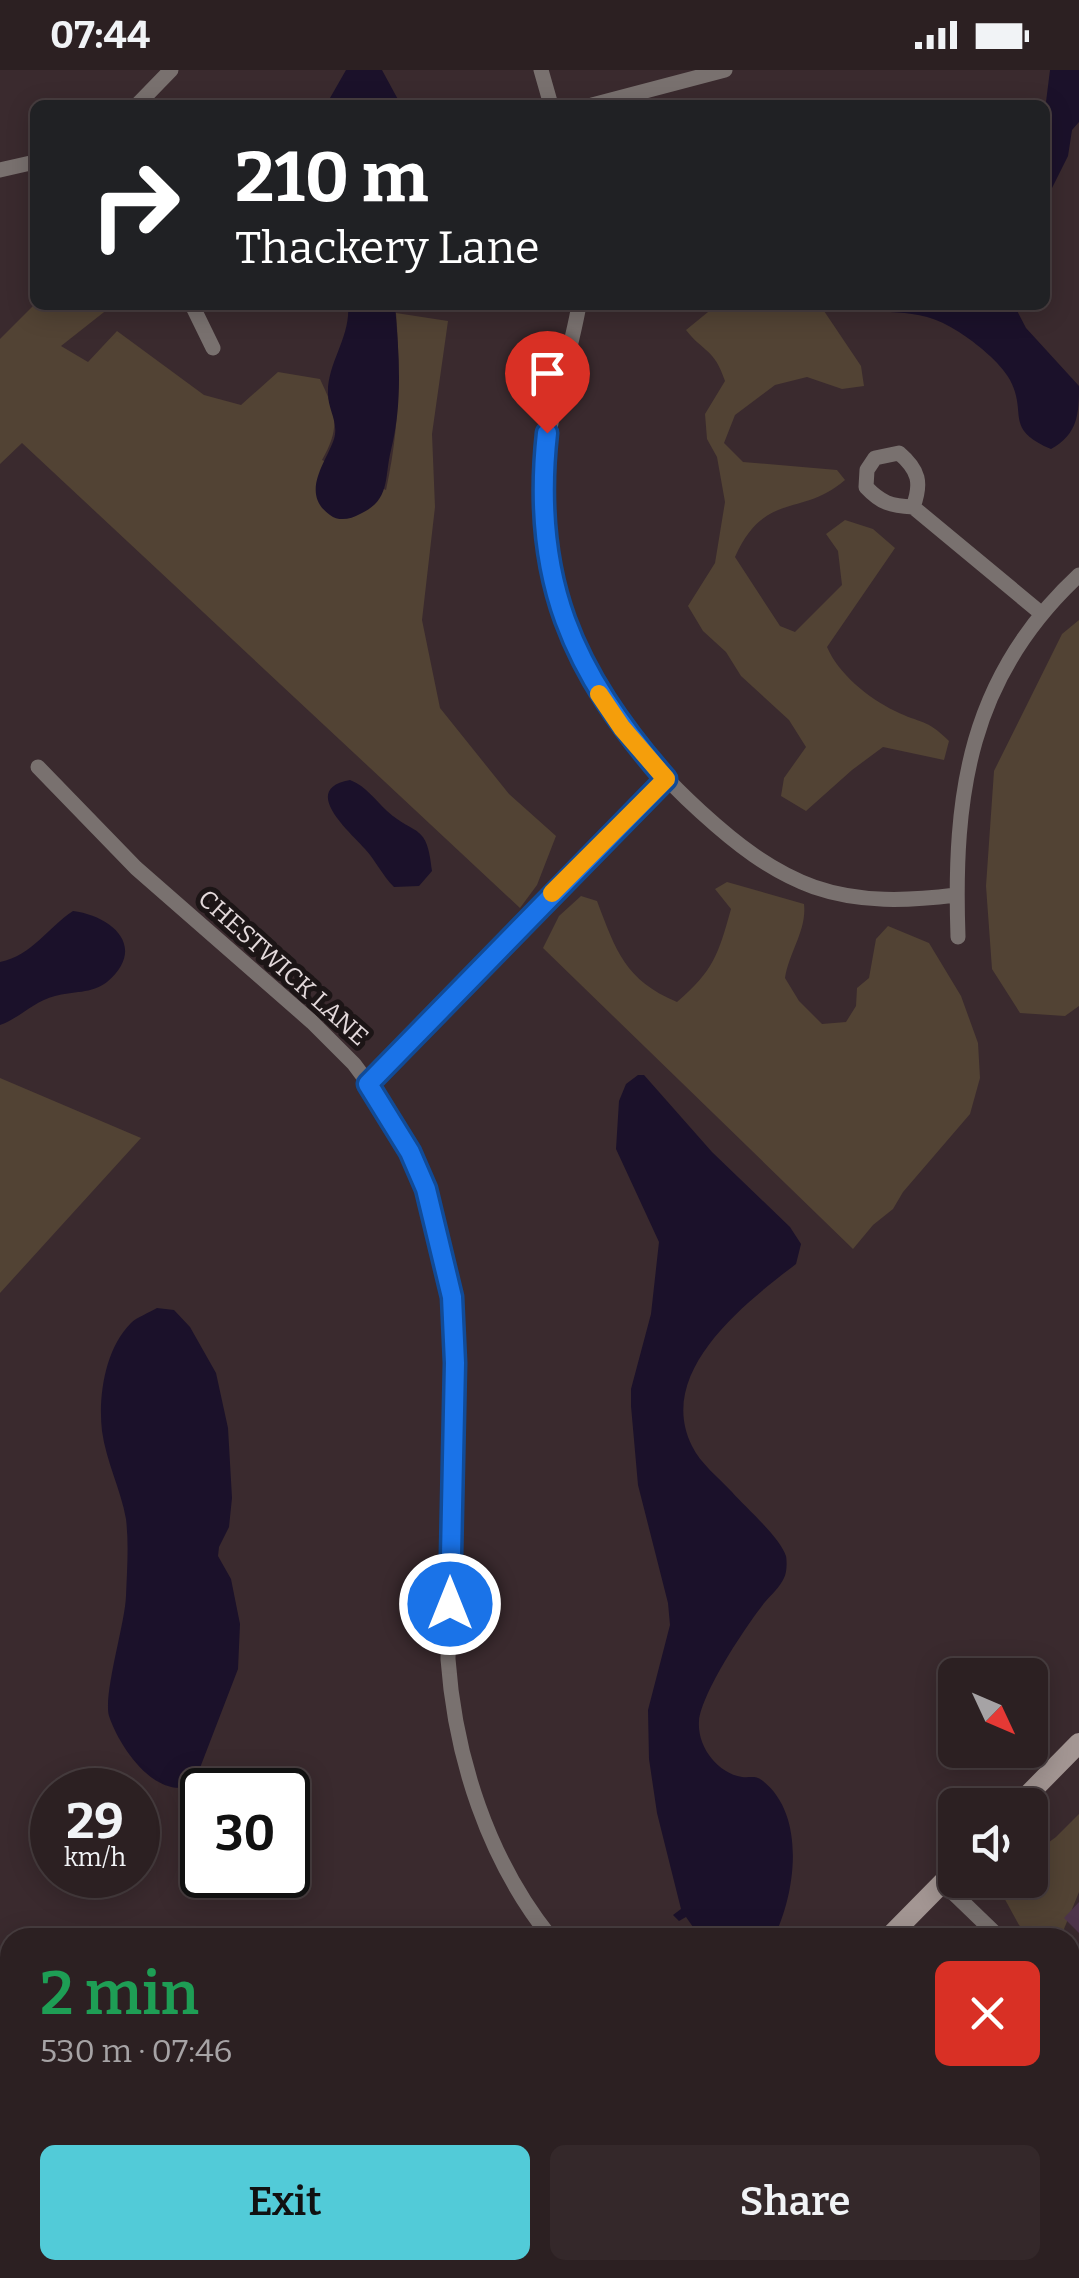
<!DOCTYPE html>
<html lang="en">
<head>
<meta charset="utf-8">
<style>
  body { margin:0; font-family:Bitter,serif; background:#34282a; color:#f1f3f6; height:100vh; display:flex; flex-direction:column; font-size:38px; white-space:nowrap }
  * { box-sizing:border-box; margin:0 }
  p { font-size:32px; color:#a6a3a5 }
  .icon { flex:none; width:55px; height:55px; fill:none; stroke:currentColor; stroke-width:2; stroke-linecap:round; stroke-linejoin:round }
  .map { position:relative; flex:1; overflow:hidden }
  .drawer { position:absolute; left:0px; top:1858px; width:1080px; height:352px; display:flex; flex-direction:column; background:#2c2022; border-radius:30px 30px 0 0; box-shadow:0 5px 25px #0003,0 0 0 2px #483e40 }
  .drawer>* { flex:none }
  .top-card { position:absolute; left:30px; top:30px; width:1020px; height:210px; border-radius:15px; box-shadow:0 5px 25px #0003,0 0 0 2px #483e40; background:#202124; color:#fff; overflow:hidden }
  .needle { width:65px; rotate:134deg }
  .buttons { position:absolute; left:938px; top:1588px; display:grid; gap:20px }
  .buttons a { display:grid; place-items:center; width:110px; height:110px; border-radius:15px; background:#2c2022; box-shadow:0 5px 25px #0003,0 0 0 2px #483e40; font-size:50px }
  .speed { position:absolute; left:30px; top:1698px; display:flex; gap:20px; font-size:50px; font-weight:700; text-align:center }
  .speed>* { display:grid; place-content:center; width:130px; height:130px; border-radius:50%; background:#2c2022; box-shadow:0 5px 25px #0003,0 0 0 2px #483e40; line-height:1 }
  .speed small { font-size:25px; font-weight:400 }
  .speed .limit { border:5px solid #111; border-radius:15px; background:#fff; color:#111 }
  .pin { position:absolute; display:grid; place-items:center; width:85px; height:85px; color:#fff; margin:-102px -42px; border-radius:50% 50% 50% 0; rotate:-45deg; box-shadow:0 0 10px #0007 }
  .pin .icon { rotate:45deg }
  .me { position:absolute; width:110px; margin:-55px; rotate:0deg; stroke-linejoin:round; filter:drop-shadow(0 0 8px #0008) }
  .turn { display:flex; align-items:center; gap:35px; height:210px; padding:0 40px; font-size:45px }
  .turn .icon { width:130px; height:130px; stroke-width:2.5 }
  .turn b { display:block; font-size:70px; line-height:85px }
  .round { display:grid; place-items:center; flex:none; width:105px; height:105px; border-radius:15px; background:#34282a }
  .headline { display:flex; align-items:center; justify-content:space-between; height:170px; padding:0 40px }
  h1 { font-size:60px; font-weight:600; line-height:75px; color:#1e9e55 }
  .primary-button { display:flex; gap:20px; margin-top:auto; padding:20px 40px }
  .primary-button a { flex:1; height:115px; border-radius:15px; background:#52cbd8; color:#111; font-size:40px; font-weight:600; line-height:115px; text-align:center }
  .primary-button a+a { background:#34282a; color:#f1f3f6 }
  .status { display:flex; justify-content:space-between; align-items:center; height:70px; padding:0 50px; background:#2c2022; direction:ltr }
  .status svg { height:28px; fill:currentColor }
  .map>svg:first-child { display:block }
</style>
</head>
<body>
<div class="status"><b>07:44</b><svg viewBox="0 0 49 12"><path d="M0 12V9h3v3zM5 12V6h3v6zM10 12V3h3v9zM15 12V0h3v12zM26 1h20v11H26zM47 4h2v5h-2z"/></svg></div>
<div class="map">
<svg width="1079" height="2208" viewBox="0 0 1079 2208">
  <rect width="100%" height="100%" fill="#3a2a2e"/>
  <path fill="#524334" d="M35,234L113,235L61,276L88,292L117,261L204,325L241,335L278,302L320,309C336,343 341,357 322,390L386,420C399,361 401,303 396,243L448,251L432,364L435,437L422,550L440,638L509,724L556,766L537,815L520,838L22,373L0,394V269Z
    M707,235H820L861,296L864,316L842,319L807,307L775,315L735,345L724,373L743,392L837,400L845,410C801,448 765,420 735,487L780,556L795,562L842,515L838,481L826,464L845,450L873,459L895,478L827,577C838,603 868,628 895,641C921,654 926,648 949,671L944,690L883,677L852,700L806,741L781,726L784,708L806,677L789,650L741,606L726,582L703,561L688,536L715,493L725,432L717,387L707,369L705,344L725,311C714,278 704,283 686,260L708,242Z
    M1079,550V936L1065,946L1020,943L992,899L986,816L994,701L1062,564Z
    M727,812L804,834C807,860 789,882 785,908L799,931L822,954L846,952L856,936L857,918L869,908L876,869L888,856L929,873L961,926L978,973L980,1008L970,1044L903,1122L893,1139L873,1155L853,1179L543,878L559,846L581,826L597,831C616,881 625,910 677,932C714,900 718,885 731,839L715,819Z
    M0,1008L141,1068L0,1223Z
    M1079,1744V1822L1064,1859L1068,1867H1030L1019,1855L1002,1824L1007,1810H1030V1786L1056,1767Z
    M1070,1969L1079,1996V2027L1070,2023Z
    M1070,2086L1079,2090V2208H764L776,2200H1070Z"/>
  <path fill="#1b112a" d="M346,0H382L401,35H326Z
    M1050,0H1079V52L1072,60L1068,86L1045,132V40Z
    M348,235H395C399,285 403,332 391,380C384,408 391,430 360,444C351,449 339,452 330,445C299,423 327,391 334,369C339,352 328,340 328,324C327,293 351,267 348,235Z
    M837,235H1014L1026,258L1079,316C1079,344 1078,364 1051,379C1003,358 1028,344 1010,310C1000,292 976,273 959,262C914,232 881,249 837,235Z
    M350,710C367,717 374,729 387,741C416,767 427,752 432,801L419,816L394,817C382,805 376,791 365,779C350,762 299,719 350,710Z
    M73,841C112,846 148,877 107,912C92,924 72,921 55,926C34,931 20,948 0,955V892C33,885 47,858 73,841Z
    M638,1005H644L712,1082L790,1157L801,1174L796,1194C745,1233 655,1302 692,1376C700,1393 719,1408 732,1422C746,1438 779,1466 786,1486C787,1491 787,1503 784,1508C780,1517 771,1525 765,1532C746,1556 702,1622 699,1651C697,1676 717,1703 742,1707C750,1708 756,1705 763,1711C807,1746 795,1825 774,1867H700L686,1847L679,1851L673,1845L681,1839L657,1743L649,1689L648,1640L670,1555L668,1533L638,1415L631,1336V1319L651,1244L659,1172L616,1079L619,1031L626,1014Z
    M157,1238L174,1240L190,1257L216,1303L228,1358L232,1428L229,1457L219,1477L218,1486L231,1509L240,1554L238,1599L198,1703L187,1717C152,1725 119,1676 109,1646C103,1624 125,1554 126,1526C127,1501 129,1474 126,1449C121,1420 106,1391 102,1361C98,1326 105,1279 131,1253C137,1247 149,1243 157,1238Z"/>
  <path fill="#4e354b" d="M1079,1832V1863L1064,1848Z"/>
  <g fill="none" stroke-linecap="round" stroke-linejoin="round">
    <path stroke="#79716f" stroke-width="15" d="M541,0L551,35
      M137,35L171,0
      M592,35L725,0
      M0,100L35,92
      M192,235L213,278
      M579,235C566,309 539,363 543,443C549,564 614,663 701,742C735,773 770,801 814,817C860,833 908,831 956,825
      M913,437C891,436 881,433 866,417L867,400L875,388L899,383C919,400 922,413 913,437L1042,544
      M38,697L136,798L312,952L354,994L374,1021L410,1082L426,1119L452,1227L455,1293L448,1589C455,1687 488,1790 551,1868
      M958,867C953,724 969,607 1079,505
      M369,1014L665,709
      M943,1813L1000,1868
      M0,1933L10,1943
      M1070,1936L1079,1945
      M366,2200L374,2208"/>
    <path stroke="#a39693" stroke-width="20" d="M1018,1735L1079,1673
      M888,1868L955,1800
      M555,2208L562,2200"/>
  </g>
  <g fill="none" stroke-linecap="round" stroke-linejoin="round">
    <g stroke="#114b97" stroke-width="25">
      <path id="route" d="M450,1534L455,1293L452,1227L426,1119L410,1082L368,1014L666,709C572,601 531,509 547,363"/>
    </g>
    <use href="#route" stroke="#1a73e8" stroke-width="18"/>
    <path stroke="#f59e0b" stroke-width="18" d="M552,823L666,709L622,658L599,624"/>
  </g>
  <g text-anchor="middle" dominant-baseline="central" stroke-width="10" stroke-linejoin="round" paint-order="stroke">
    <g font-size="25" fill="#e3d9db" stroke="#1c1516">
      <text transform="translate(283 898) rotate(42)">CHESTWICK LANE</text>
    </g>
  </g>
</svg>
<div class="buttons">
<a><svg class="needle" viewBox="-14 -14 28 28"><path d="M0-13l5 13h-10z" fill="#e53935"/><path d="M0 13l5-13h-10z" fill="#a6a3a5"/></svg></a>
<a><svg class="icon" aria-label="sound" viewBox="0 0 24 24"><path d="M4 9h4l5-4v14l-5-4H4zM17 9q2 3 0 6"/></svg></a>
</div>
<div class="speed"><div>29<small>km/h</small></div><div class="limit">30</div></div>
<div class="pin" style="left:547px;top:363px;background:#d93025"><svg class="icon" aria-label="arrive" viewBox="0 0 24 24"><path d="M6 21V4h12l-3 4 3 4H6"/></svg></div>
<svg class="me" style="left:450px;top:1534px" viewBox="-20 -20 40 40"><circle r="17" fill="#1a73e8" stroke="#fff" stroke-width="3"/><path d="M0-11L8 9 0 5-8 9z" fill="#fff"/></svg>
<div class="top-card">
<div class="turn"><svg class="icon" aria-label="right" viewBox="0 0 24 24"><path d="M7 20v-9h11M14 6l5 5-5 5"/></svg><div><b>210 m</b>Thackery Lane</div></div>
</div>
<section class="drawer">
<div class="headline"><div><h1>2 min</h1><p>530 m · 07:46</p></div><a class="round" style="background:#d93025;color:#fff"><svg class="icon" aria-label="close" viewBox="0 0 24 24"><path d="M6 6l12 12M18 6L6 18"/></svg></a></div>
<div class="primary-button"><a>Exit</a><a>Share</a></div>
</section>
</div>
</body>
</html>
